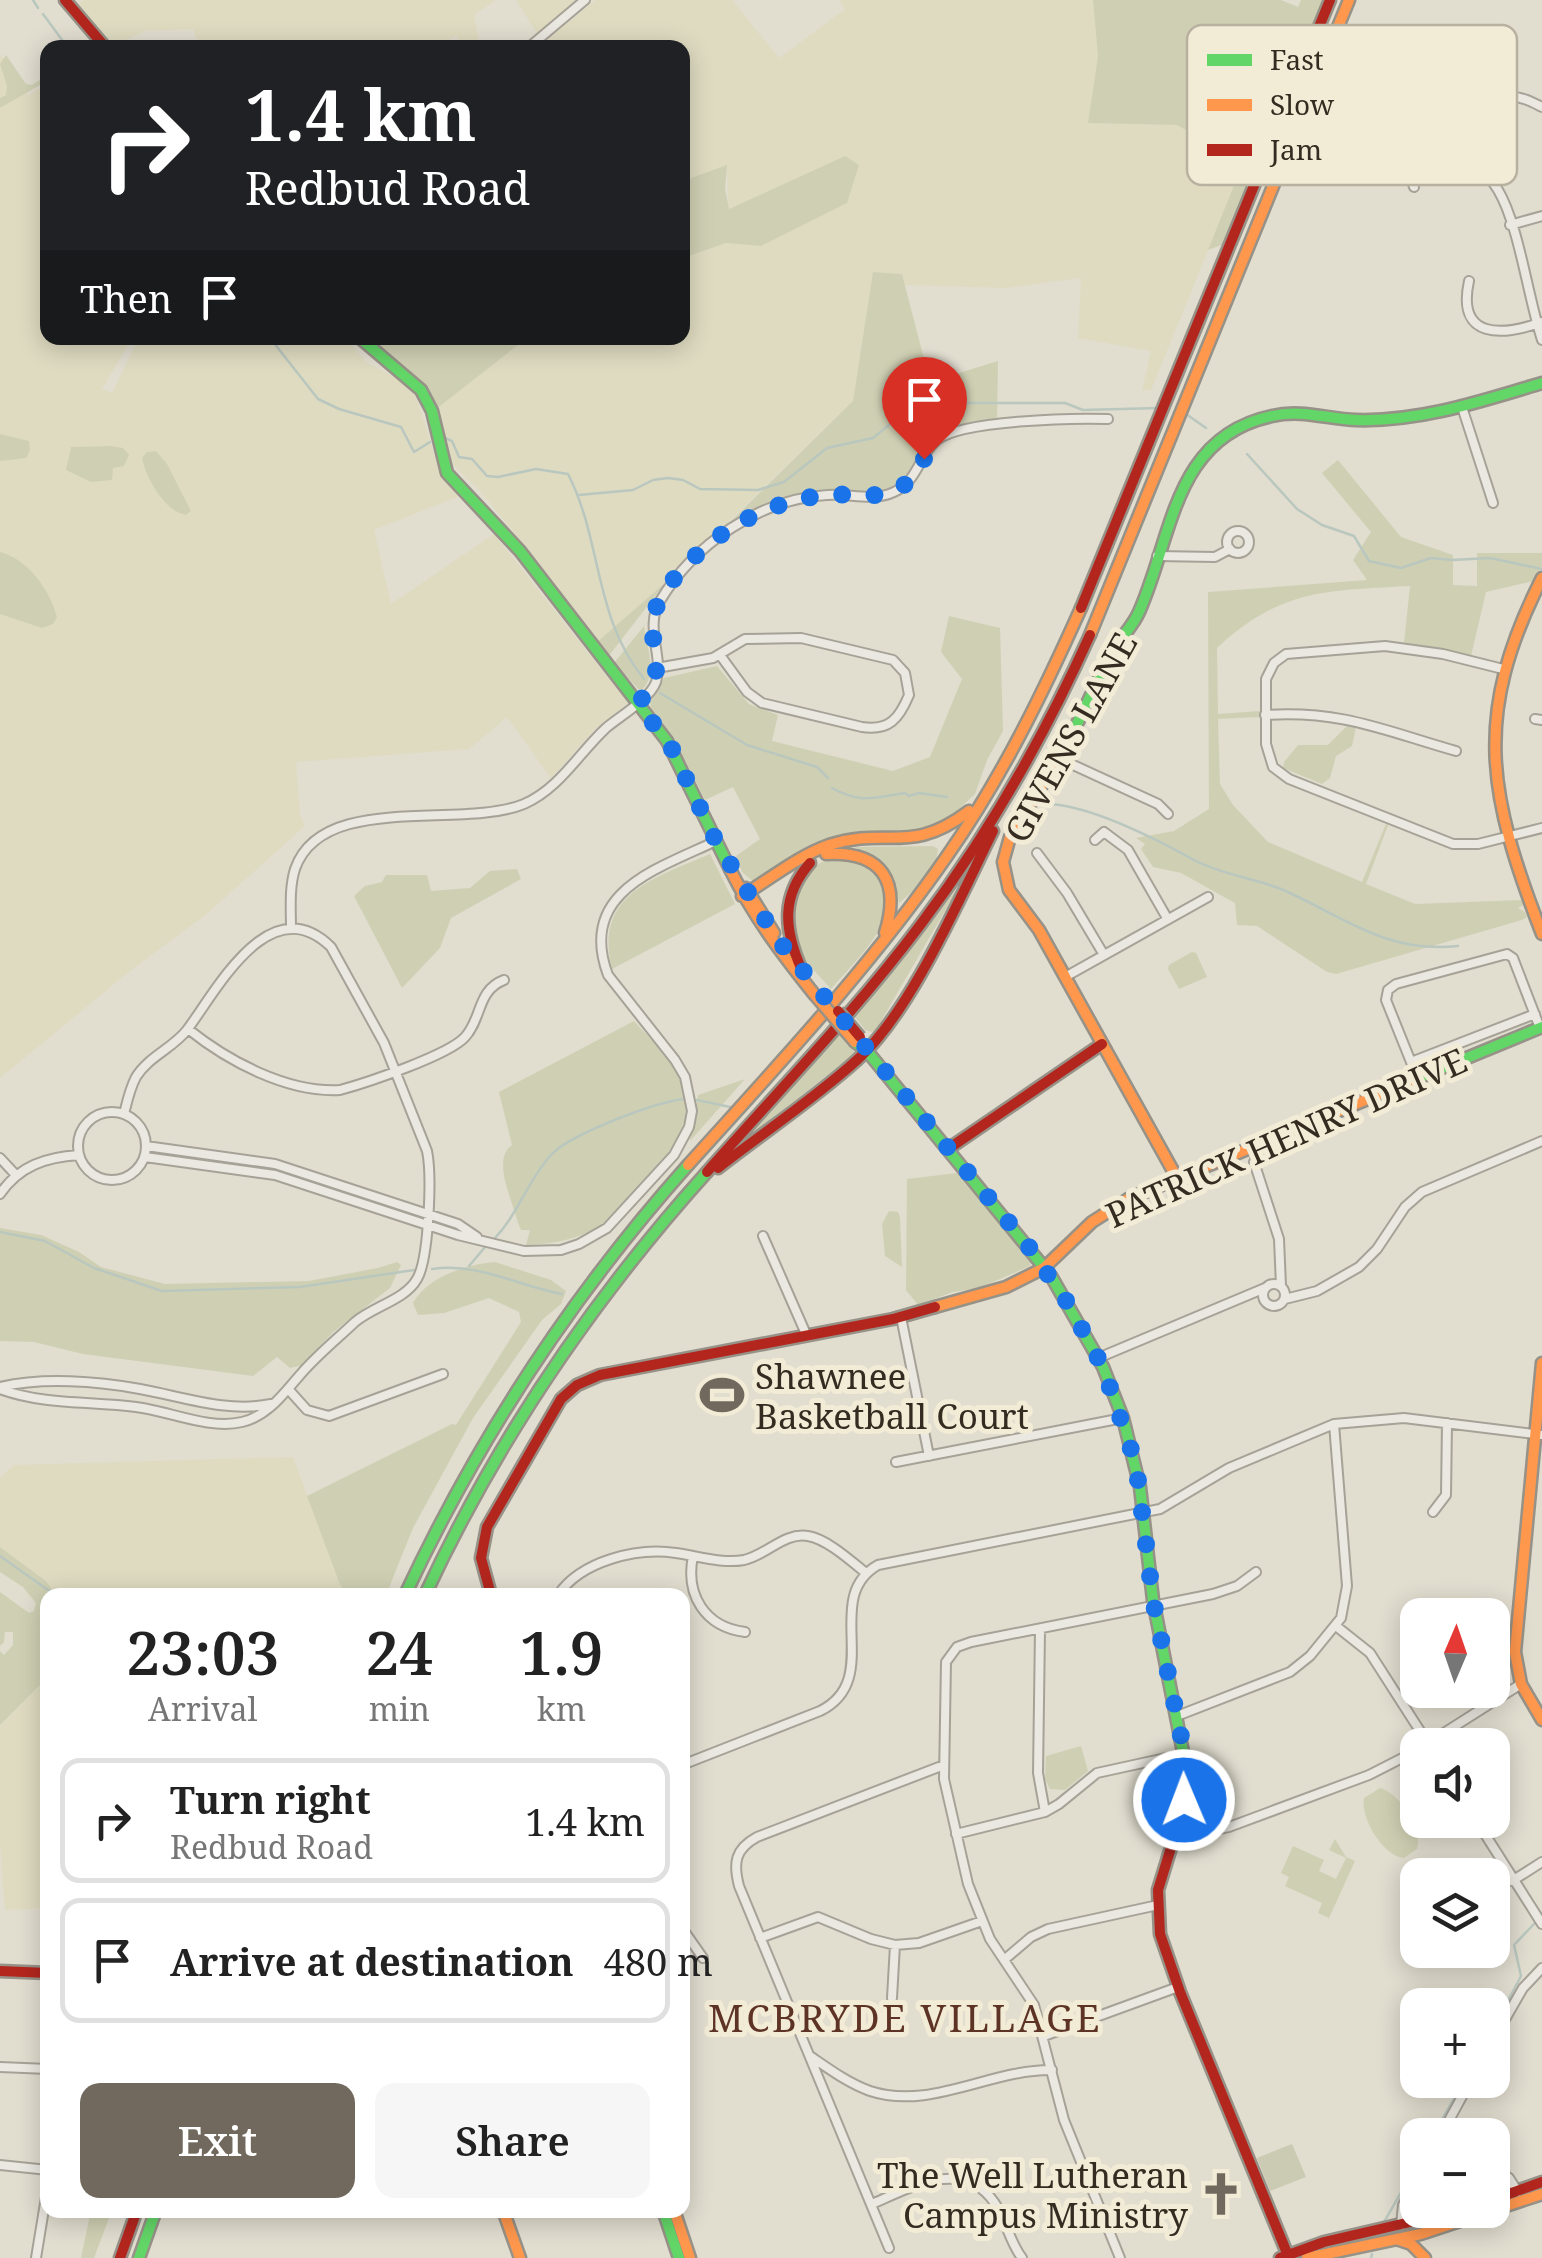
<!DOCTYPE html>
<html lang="en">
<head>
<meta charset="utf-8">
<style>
  body { margin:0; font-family:"Noto Serif",serif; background:#f6f6f6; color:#222; height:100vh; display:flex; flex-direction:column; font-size:38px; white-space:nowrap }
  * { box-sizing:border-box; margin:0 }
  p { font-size:32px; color:#767676 }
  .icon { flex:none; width:55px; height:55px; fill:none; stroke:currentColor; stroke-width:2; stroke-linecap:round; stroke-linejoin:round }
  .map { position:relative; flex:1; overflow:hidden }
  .side { position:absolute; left:40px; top:1588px; width:650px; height:630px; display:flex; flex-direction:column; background:#fff; border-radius:20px; box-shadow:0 5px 25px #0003 }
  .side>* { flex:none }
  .hud { position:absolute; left:40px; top:40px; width:650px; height:305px; border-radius:20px; box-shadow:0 5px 25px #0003; background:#202124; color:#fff; overflow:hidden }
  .needle { width:65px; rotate:2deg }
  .tools { position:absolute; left:1400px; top:1598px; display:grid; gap:20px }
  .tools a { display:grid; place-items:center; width:110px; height:110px; border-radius:20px; background:#fff; box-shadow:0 5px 25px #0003; font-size:50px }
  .pin { position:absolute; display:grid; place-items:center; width:85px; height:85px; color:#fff; margin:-102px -42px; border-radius:50% 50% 50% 0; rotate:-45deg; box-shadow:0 0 10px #0007 }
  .pin .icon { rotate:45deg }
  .me { position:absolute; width:110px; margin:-55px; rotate:359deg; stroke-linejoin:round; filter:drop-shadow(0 0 8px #0008) }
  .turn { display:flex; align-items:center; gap:35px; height:210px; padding:0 40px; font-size:45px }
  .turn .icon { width:130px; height:130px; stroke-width:2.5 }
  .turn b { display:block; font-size:70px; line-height:85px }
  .then { display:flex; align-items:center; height:95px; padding:0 40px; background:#0003; gap:20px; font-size:38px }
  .eta { display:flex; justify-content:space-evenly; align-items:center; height:170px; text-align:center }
  .eta b { font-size:60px; font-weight:600; line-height:70px }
  .cta { display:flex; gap:20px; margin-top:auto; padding:20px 40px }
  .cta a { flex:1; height:115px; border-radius:20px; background:#71695e; color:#fff; font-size:40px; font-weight:600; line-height:115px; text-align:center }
  .cta a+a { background:#f6f6f6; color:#222 }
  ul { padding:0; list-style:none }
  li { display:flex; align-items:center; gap:30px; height:125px; margin:0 20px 15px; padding:0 20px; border:5px solid #e0e0e0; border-radius:20px }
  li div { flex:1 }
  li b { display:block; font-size:38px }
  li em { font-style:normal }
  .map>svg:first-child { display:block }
</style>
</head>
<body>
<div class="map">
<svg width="1542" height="2258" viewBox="0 0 1542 2258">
  <rect width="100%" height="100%" fill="#e1ddcf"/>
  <path fill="#dfdbc1" d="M83,0H496L474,15L480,48L464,47L456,35L437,48L199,47L193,29L145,31L111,47L77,7Z
    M516,0H580L538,35Z
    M595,0H732L779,58L845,9L839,0H1093L1098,56L1089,123L1177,125L1244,163L1151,390H1142L1151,351L1078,338L1081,278L1004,288L905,285L902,274L873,272L853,401L665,583L597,642L546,572L480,491L446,458L435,410L527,338H682L683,258L726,243L761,246L771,191L728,209L727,166L683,181L682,48L538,47Z
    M0,54L28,95L47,84L48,338H132L102,389L112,393L139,338H346L366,362L398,379L416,396L438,466L444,478L462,495L374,530L391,604L494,534L628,703L595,729L551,778L507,717L469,749L296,762L300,815L305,826L204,916L135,967L0,1078Z
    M293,1457L339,1582L346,1595H56L46,1581L0,1547V1478L14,1465Z
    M47,1678L48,1908L5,1910L0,1844V1725Z"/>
  <path fill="#cfd0b3" d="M1093,0H1281L1298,7L1301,0H1323L1227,243L1208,250L1243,163L1177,125L1088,123L1098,56Z
    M6,55L26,84L32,85L47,75V81L0,108V98L6,95L7,86L0,64Z
    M845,156L859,165L847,203L761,246L726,243L683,258V181L727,165L725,189L729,209Z
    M873,272L902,274L930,382L998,361L997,423L934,438L910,476L891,489L876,493H810L724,528L853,401Z
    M366,338H527L435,410L421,381Z
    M0,434L29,441L30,450L26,458L0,461Z
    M111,446L123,448L129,455L124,466L113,468L112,480L91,482L66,470L71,447Z
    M156,451L167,464L191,511L186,515C165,512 146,478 142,458L147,452Z
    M1338,460L1401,537L1453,555V585L1477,586V553H1542V566L1534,581L1486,592L1471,656L1404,643L1410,586C1326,591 1282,588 1217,648L1218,714L1260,711V717L1218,719L1220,784L1233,805L1268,842L1362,882L1386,824L1388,825L1366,884L1415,904L1522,900L1524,905L1518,908L1525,912L1527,917L1522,920L1336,974L1327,972L1257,926L1237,925L1235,903L1181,873L1153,867L1141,849L1145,844L1136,838L1174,831L1209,809L1208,592L1367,580L1353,560L1371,532L1322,473Z
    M0,552C28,559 50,590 57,617L53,624L42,628L0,614Z
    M665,583L608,657L597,642Z
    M949,616L1000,628L1003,731L987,760L975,794L937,829L869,837L754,882L742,872L736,856L760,839L733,787L705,800L687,764L651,709L650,702L664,678L717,666L749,704L778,715L772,741L893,771L930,757L962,679L941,652Z
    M644,626C647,647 659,677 640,691L614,663Z
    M1349,724L1356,727L1352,746L1336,756L1330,778L1322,784L1283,768L1284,762L1298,745H1328Z
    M933,846L938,849C937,869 914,891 899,903C895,875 881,857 854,847Z
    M710,854L735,904L612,969C593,894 655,878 710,854Z
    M852,859C925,897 867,948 831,989C820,976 804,962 797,946C785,919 794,868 828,860C835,858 844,859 852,859Z
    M517,869L521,879L451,918L440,948L402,988L354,896L365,886L382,882L386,875H427L431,891L470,888L490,871Z
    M960,885L877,1028L872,1032L865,1030L854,1016L892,973Z
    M1192,952L1196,953L1207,977L1179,989L1168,969L1169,965Z
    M634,1021C652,1041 676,1062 683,1089C685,1098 687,1110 685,1119C677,1152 622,1214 593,1230C571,1241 550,1244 526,1245L530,1230H521L518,1223C513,1201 491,1160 512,1145L499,1092Z
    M840,1034L855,1053L742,1143Z
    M745,1079L690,1141L698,1095Z
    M957,1173L1022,1249L1031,1260L1030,1266L979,1288L953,1292L918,1305L906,1290L907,1179Z
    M889,1211L898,1212L900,1217L902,1267L885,1256L882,1224Z
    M0,1228L41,1235L79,1252L101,1267L165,1284L309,1281L378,1268L397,1262L401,1265L390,1288L332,1333L303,1365L290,1368L277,1357L253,1376L83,1354L34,1342L0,1341Z
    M495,1262L551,1280L566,1291L561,1304L542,1320L473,1418L413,1528L386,1595H346L339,1582L307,1496L452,1424L456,1425L521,1322L519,1312L489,1298L444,1313L418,1315L413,1303C427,1277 467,1264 495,1262Z
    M0,1547L46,1581L56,1595H48L47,1678L0,1725V1651L4,1655L13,1645V1632H5L4,1642L0,1646V1592L29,1613L34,1611L36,1603L23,1587L0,1572Z
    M1081,1746L1088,1771L1065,1790L1050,1789L1045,1779L1046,1756Z
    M1380,1788C1400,1793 1423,1830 1417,1849L1404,1858C1383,1856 1360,1818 1364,1798Z
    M1335,1839L1346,1857L1355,1861L1329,1918L1318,1913L1322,1903L1285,1886L1289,1877L1281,1873L1293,1846L1324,1860L1319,1871L1336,1879L1346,1858L1329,1850Z
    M91,2210H112L94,2258H81Z"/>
  <path fill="#cacbb2" d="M1292,2144L1306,2177L1270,2191L1257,2158Z"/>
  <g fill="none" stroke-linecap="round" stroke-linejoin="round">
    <path stroke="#b9c7bf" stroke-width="2.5" d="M33,0L38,8
      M43,14L68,48
      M270,338L318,399L339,409L401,427L414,452L430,442
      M1186,414L1206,428
      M445,438L452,441L459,457L472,459L487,476L498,477L536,469L568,474C602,540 594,619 644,679
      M1247,454L1297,509L1322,525L1354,536L1369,561L1401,568L1431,558L1452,560L1490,558L1542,569
      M579,495L633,490L653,480L668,478L683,480L700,489L758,490L784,482L827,448L873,438L896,419L935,403H1065L1083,410L1159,408
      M660,693L747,745L817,767L828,778
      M832,788C861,804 873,798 905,793L909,796L919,793L947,797
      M1047,804C1090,805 1156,839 1194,860C1220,874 1253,878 1281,889C1343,916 1386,954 1458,946
      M697,1100L730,1107
      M0,1232L45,1241L94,1268L162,1291L300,1287L414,1270
      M495,1238C518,1214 528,1180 551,1155C570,1134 656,1102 684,1099
      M469,1266L486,1246
      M432,1269C478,1262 518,1286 562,1294
      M0,1556L55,1595
      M1502,2012L1521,1976L1514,1945L1534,1924
      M1492,2028L1495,2024
      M1437,2128L1465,2080
      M1384,2222L1418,2163
      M1371,2258L1372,2254"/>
    <g stroke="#a7a298" stroke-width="12">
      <path id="street" d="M528,48L585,0
        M1441,115C1455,145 1481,163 1498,190C1519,225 1528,298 1542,340
        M1414,187C1409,172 1400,156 1406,141C1414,116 1488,96 1512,97C1523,97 1532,102 1542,107
        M1510,225L1542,216
        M1469,281C1456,340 1503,336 1542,322
        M1462,407L1493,503
        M1227 542a11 11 0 1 1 22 0a11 11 0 1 1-22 0Z
        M1157,556L1215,557L1230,549
        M657,668L713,658L745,639L801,638L893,660L905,673L909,695C899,719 889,731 862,727L762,703L747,692L720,655
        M1503,669L1443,654L1385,646L1286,654L1274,663L1266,679V744L1273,767L1289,779L1453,844H1478L1542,828
        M1265,715C1343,710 1385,731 1456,751
        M1535,719L1542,720
        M1058,758L1158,804L1168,814
        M1095,840L1104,832L1128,850L1167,918
        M1037,853L1067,893L1104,955
        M291,929C291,910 289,888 295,869C322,791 461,830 524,804C559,789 579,753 606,728C620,716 650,699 656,682C664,656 644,627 660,601C694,544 760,499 827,495C849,493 873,502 894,492C918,481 919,455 937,440C962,420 1074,418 1108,419
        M1065,977L1208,897
        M188,1029C228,1061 287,1093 340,1090C366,1083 449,1055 465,1037C482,1019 477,990 504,980
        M1411,1062L1535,1014
        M1417,1077L1386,1000L1388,990L1396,984L1507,954L1513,958L1540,1028
        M78 1146a34 34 0 1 1 68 0a34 34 0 1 1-68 0Z
        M1262,1142L1254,1162L1279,1239L1281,1286
        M146,1146L275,1164L458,1224L477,1237
        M145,1157L275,1175L458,1235L524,1251L561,1250L579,1244L607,1228L674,1155L689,1127L692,1111L685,1077L675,1060L608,975C577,892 657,869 716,841
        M0,1158L15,1174
        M0,1194C19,1166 46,1157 79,1155
        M763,1236L806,1334
        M1263 1295a11 11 0 1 1 22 0a11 11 0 1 1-22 0Z
        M1285,1299L1317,1291L1359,1267L1377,1249L1405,1207L1422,1192L1542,1141
        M901,1317L929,1456
        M1098,1358L1265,1288
        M0,1387C43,1377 97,1381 140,1389C184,1397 227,1413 271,1404
        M0,1389C43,1405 90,1401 136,1407C169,1411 209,1430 242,1422C268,1416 283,1394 300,1375C316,1356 337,1339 355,1322C374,1306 405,1300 417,1279C429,1259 432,1175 427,1151L384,1043L331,947C270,887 217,990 187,1030C173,1048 148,1057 136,1077C130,1088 127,1102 124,1114
        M289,1390L307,1410L329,1416L443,1374
        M896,1462L1123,1418
        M1433,1512L1446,1495L1447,1423
        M693,1556C685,1595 705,1627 745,1632
        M558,1595C581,1561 637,1547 676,1553C698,1556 722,1564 744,1560C767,1555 784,1532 808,1536C827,1539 851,1561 866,1573
        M1336,1626L1370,1653L1429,1745
        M1040,1630L1038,1773L1045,1812
        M1177,1716L1290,1672L1310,1656L1341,1618L1347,1586L1334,1424
        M1425,1745L1521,1684
        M682,1765L820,1711C885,1679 820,1598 878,1565L1160,1509L1229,1468L1334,1424L1404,1418L1542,1435
        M1476,1820L1542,1924
        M1176,1828L1205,1832L1229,1827L1369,1775L1418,1750
        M956,1834L1045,1812L1059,1804L1097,1773L1184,1754
        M1512,1881L1542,1862
        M682,1928L703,1958
        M760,1938L818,1917L871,1939L895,1945L919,1943L982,1921
        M1004,1960L1031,1937L1048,1929L1158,1905
        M892,1998L895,1945
        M1044,2036L1178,1987
        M1492,2042L1523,1988L1542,1968
        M810,2056C829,2069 848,2083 870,2091C930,2111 991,2069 1052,2070
        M0,2067L48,2069
        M1441,2135L1471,2080
        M0,2165L48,2170
        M1492,2168L1509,2178L1518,2192
        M872,2204C909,2188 963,2157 994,2202C1006,2219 1009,2241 1022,2258
        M1401,2225L1403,2205L1418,2178
        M889,2248L739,1886C733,1863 735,1849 757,1837L944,1765
        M36,2258L48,2185
        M1120,2258L1064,2120L1034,2005L990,1939L968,1884L944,1779L946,1662L957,1647L971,1642L1213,1594L1237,1586L1256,1572"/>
    </g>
    <g stroke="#979288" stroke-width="15">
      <path id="fast" d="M360,338L421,390L432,411L447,473L520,551L667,741L730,869
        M1058,759C1079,724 1094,686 1114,650C1121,637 1133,626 1139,612C1173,536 1173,437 1272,416C1301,409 1328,419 1356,420C1420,422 1482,401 1542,383
        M855,1042L867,1051L1051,1276L1103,1367L1123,1418L1140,1487L1153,1600L1185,1762L1181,1815
        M1418,1078L1542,1027
        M405,1595C479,1437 572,1295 688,1165
        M425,1595C498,1438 592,1300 707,1172
        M663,2210L679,2258
        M139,2258L156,2210"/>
    </g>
    <g stroke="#979288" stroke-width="15">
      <path id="slow" d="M1542,578C1472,716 1488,794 1542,934
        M1090,635L1349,0
        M1058,759L1010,837L1003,862L1009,890L1039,930L1177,1178
        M826,854C882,851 901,881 885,933
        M730,869C753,916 782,954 814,994
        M746,888L774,933
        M742,896C770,879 798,856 829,845C888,826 910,856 969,811
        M688,1165C778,1065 870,967 947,856C1001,779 1043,693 1081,608
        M935,1307L1006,1287L1044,1268L1092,1222L1128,1199L1418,1078
        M1542,1363L1515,1652L1521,1684L1542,1720
        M503,2210L520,2258
        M674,2210L690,2258
        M1399,2240L1411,2244L1425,2258
        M1307,2258L1421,2234L1542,2194"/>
    </g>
    <g stroke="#979288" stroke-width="15">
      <path id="jam" d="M65,0L106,48
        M1081,608L1330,0
        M801,968C784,929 781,896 810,863
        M948,1149L1102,1044
        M718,1168C764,1132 814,1099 857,1060C911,1012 960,897 993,831
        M707,1172C779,1090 856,1011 921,924C988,835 1044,737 1090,635
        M491,1595L481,1558L487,1527L561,1399L577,1385L600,1375L893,1319L935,1307
        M1181,1815L1158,1890L1160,1934L1180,1992L1289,2258
        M0,1971L48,1973
        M1492,2200L1542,2182
        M120,2258L137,2210
        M1280,2258L1324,2242L1462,2210"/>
    </g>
    <use href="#street" stroke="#eae8e0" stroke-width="8"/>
    <use href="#fast" stroke="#63d668" stroke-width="10"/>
    <use href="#slow" stroke="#ff974d" stroke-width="10"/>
    <use href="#jam" stroke="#b3261e" stroke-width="10"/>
    <g stroke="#979288" stroke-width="15" stroke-linecap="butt">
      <path id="slow-bridge" d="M814,994L855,1042"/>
    </g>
    <g stroke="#979288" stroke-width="15" stroke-linecap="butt">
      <path id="jam-bridge" d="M838,1011L860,1037"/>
    </g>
    <use href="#slow-bridge" stroke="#ff974d" stroke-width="10"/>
    <use href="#jam-bridge" stroke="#b3261e" stroke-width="10"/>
  </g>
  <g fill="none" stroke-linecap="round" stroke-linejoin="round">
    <path stroke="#1a73e8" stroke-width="18" stroke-dasharray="0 32.4" d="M924,459C897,512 864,489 818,496C787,500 751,514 725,532C702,547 663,584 655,611C645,644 673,680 637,702L671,747L716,841L778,940L1029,1247L1067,1302L1103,1367L1136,1464L1153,1600L1183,1746L1184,1800"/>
  </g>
  <defs>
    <g id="stadium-bare" transform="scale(3.45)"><path d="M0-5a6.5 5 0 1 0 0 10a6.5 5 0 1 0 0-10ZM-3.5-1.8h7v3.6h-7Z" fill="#71695e" stroke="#f2ebd6" stroke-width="2.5" paint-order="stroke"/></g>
    <g id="church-bare" transform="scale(3.45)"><path d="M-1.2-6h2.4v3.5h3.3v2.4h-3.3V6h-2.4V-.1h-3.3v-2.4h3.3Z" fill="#71695e" stroke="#f2ebd6" stroke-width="2.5" paint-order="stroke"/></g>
  </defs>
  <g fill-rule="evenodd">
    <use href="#stadium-bare" x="722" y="1395"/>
    <use href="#church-bare" x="1221" y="2194"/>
  </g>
  <g text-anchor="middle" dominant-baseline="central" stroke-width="10" stroke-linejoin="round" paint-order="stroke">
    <g font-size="35" fill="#352b21" stroke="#f2ebd6">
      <text transform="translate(1070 737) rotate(-61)">GIVENS LANE</text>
      <text transform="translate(1286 1137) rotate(-24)">PATRICK HENRY DRIVE</text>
    </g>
    <g font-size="35" fill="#352b21" stroke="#f2ebd6" text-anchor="start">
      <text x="755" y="1375">Shawnee<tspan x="755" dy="40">Basketball Court</tspan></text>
      <text x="1188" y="2174" text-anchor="end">The Well Lutheran<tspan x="1188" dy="40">Campus Ministry</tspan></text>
    </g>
    <g font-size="38" letter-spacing="2.5" fill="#5d3325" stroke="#f2ebd6">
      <text x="905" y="2017">MCBRYDE VILLAGE</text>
    </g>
  </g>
  <rect x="1187" y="25" width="330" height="160" rx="15" fill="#f2ebd6" stroke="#b9b1a0" stroke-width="2.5"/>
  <rect x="1207" y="54" width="45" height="12" fill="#63d668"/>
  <rect x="1207" y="99" width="45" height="12" fill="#ff974d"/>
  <rect x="1207" y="144" width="45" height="12" fill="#b3261e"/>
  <g font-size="28" fill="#352b21">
    <text x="1270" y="70">Fast</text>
    <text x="1270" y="115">Slow</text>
    <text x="1270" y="160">Jam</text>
  </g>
</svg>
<div class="tools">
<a><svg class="needle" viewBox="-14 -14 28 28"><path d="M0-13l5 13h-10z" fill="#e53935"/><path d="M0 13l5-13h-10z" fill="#767676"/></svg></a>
<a><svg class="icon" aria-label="sound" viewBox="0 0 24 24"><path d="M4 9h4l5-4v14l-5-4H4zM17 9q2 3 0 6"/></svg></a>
<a><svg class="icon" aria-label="layers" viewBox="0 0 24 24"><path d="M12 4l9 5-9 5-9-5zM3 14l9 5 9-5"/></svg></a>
<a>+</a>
<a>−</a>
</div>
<div class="pin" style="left:924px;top:459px;background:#d93025"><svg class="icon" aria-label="arrive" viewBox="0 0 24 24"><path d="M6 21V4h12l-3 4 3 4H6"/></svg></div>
<svg class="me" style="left:1184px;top:1800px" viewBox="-20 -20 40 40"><circle r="17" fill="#1a73e8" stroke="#fff" stroke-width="3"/><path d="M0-11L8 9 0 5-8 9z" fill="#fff"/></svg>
<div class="hud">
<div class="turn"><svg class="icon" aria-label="right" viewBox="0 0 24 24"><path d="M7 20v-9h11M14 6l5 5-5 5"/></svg><div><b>1.4 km</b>Redbud Road</div></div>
<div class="then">Then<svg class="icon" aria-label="arrive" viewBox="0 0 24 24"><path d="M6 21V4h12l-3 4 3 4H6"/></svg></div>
</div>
<section class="side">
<div class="eta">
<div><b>23:03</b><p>Arrival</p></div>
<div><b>24</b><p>min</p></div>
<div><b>1.9</b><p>km</p></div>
</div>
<ul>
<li><svg class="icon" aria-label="right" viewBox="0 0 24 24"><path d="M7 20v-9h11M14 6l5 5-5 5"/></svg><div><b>Turn right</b><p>Redbud Road</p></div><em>1.4 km</em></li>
<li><svg class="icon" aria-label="arrive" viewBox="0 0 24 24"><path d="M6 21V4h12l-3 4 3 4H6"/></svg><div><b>Arrive at destination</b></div><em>480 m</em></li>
</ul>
<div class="cta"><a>Exit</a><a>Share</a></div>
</section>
</div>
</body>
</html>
